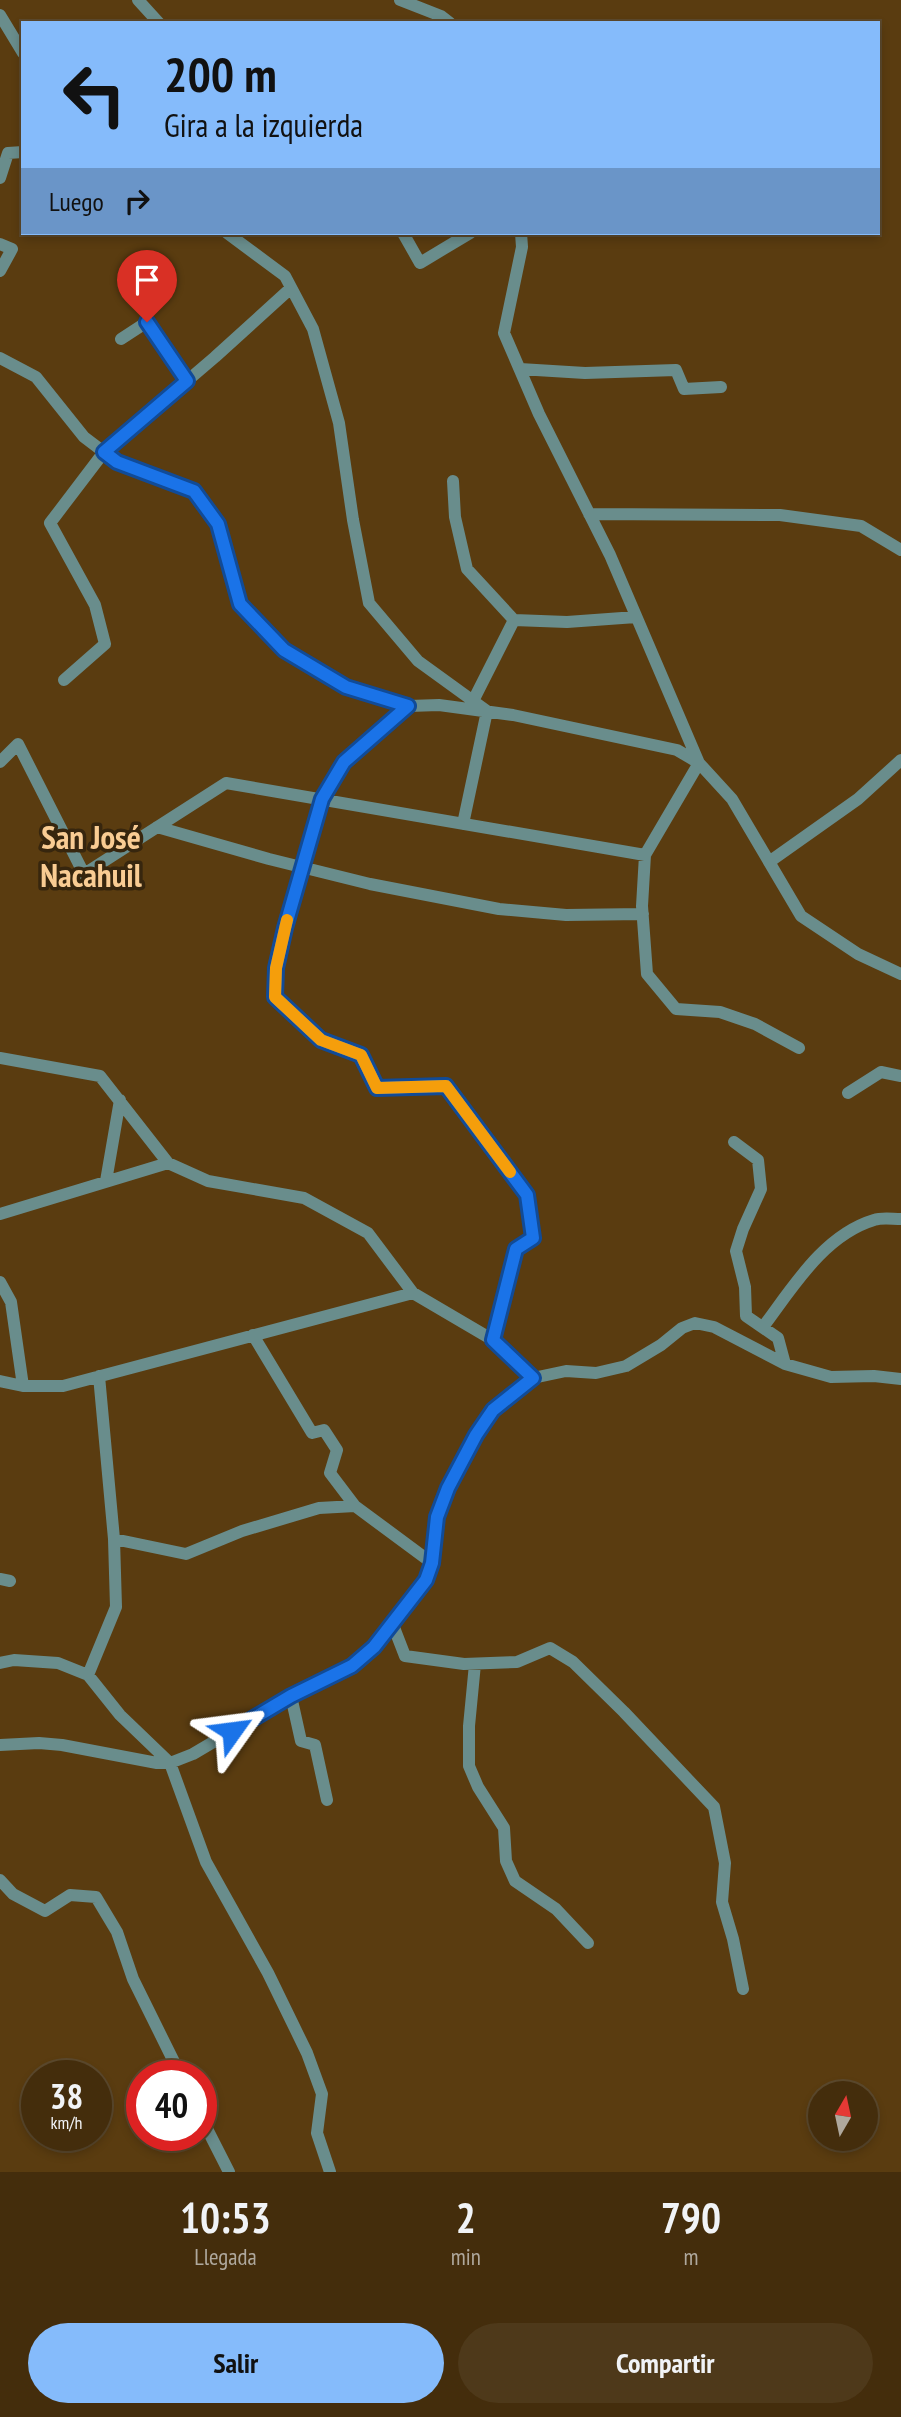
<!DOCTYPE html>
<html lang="es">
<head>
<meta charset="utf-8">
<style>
  body { margin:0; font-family:"PT Sans Narrow",sans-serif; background:#4e391a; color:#f1f3f6; height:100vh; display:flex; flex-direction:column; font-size:26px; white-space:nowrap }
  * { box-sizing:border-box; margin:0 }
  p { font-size:23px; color:#afa89d }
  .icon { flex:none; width:38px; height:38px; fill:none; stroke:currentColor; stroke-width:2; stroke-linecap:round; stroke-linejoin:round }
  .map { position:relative; height:2172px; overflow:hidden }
  .sheet { display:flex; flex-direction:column; background:#442d0c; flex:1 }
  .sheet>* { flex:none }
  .hud { position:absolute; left:21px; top:21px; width:859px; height:214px; border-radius:0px; box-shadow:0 4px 10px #0003,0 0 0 2px #5c492d; background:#85bbfb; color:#111; overflow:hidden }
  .needle { width:46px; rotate:9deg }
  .buttons { position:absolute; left:808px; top:2081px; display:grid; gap:14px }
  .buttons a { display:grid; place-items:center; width:70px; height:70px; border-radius:50%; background:#442d0c; box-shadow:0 4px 10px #0003,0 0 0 2px #5c492d; font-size:35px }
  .speed { position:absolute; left:21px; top:2060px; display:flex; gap:14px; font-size:35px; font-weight:700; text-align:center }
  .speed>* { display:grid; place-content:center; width:91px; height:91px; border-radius:50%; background:#442d0c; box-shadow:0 4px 10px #0003,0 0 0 2px #5c492d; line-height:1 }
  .speed small { font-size:18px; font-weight:400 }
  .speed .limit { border:10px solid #d22; background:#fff; color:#111 }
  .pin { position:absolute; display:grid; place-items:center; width:60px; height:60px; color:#fff; margin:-72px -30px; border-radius:50% 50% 50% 0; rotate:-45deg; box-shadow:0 0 7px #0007 }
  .pin .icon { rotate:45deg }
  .me { position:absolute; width:77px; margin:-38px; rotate:59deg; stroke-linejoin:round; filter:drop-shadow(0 0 5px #0008) }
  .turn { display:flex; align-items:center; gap:24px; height:147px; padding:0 28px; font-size:32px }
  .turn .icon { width:91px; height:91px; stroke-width:2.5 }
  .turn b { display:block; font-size:49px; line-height:60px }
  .then { display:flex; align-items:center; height:66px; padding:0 28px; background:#0003; gap:14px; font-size:26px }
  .eta { display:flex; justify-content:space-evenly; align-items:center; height:119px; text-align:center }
  .eta b { font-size:42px; font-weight:600; line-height:49px }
  .cta { display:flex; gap:14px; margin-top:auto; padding:14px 28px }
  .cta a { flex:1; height:80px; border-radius:42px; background:#85bbfb; color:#111; font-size:28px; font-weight:600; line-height:80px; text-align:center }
  .cta a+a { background:#4e391a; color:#f1f3f6 }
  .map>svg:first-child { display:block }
</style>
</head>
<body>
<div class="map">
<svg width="901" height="2172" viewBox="0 0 901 2172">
  <rect width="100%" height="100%" fill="#5a3c10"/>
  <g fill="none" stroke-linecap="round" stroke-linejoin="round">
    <path stroke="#698d8c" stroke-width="12" d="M138,0L159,23
      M400,0L441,16L450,23
      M0,15L23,53
      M0,178L8,153L23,152
      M227,233L285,276L313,329L339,423L353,520L369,603L418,661L487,711L463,824
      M403,233L420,263L470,233
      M0,244L12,249L0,271
      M121,339L147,322L187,381
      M0,358L36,377L84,437L117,462L194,491L218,524L240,604L284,650L346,687L409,706L439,705L513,715L677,750L699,763L732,799L801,916L858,954L901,974
      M520,369L585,373L676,370L684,389L721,387
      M453,481L455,517L467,569L514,620L567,622L636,617
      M589,514L780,515L861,526L901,550
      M64,680L105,644L95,605L50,523L104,452L215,357L291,288
      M473,701L514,620
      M409,706L344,762L322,799L285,928L276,968L275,997L321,1040L361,1055L377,1088L446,1086L527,1195L533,1238L516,1249L493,1340
      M0,762L18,744L84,874L226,783L645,855L699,763L610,555L539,414L504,333L522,247L521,233
      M157,827L269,859L370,884L499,909L566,915L643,914
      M645,855L642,906L647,974L676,1009L720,1012L755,1024L799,1048
      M769,862L858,799L901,760
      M0,1058L100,1076L168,1163L208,1181L304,1198L368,1233L413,1293
      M848,1093L881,1072L901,1076
      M734,1142L758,1160L761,1189L743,1229L736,1251L745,1287L746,1316L778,1338L785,1364
      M106,1181L120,1100
      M0,1214L168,1163
      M0,1282L11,1302L23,1386
      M763,1327C793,1287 824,1235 874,1220C882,1217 892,1219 901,1219
      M253,1335L312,1433L324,1430L337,1450L330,1473L355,1506
      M0,1381L23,1386H63L413,1293L493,1340L533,1378
      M114,1539L186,1554L242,1531L319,1508L355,1506L432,1563
      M0,1579L10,1581
      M393,1625L405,1656L464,1664L517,1662L550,1648L573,1662L624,1712L714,1807L725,1863L722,1902L733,1939L743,1989
      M0,1663L14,1660L58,1663L88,1675L120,1715L170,1763L206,1862L268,1973L307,2053L322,2094L317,2133L330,2172
      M475,1664L469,1726V1766L478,1787L504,1828L506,1861L515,1881L556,1909L588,1943
      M88,1675L116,1607L114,1539L99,1376
      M291,1696L301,1741L315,1745L327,1800
      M0,1745L39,1743L62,1745L157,1763H170L193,1754L291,1696L352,1666L374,1647L426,1580L432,1563L437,1517L448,1488L476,1435L493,1410L533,1378L566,1371L596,1373L626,1366L661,1345L682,1328L695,1323L714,1327L785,1364L831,1377L874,1376L901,1379
      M0,1880L13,1894L45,1911L70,1895L96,1897L117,1932L133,1979L181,2076
      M201,2117L229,2172"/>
  </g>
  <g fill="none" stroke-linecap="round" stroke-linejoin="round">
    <g stroke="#114b97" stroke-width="18">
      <path id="route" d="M147,322L187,381L104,452L117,462L194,491L218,524L240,604L284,650L346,687L408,706L344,762L322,799L285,928L276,968L275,997L321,1040L361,1055L377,1088L446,1086L527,1195L533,1238L516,1249L493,1340L533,1378L493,1410L476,1435L448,1488L437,1517L432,1563L426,1580L374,1647L352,1666L291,1696L232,1731"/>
    </g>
    <use href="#route" stroke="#1a73e8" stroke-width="12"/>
    <path stroke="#f59e0b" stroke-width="12" d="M287,920L276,968L275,997L321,1040L361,1055L377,1088L446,1086L510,1172"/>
  </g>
  <g text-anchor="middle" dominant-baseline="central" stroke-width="7" stroke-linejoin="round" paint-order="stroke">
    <g font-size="33" font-weight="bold" fill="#f9cc93" stroke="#37260e">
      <text x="91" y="836">San José<tspan x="91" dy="38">Nacahuil</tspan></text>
    </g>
  </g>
</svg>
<div class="buttons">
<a><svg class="needle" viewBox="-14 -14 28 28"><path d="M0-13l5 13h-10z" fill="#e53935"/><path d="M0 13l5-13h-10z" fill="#afa89d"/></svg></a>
</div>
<div class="speed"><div>38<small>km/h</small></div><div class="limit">40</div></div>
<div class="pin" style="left:147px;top:322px;background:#d93025"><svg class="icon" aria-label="arrive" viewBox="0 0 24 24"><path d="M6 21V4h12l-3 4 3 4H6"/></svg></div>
<svg class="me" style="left:232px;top:1731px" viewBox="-20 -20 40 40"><path d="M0-17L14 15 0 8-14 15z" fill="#1a73e8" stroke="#fff" stroke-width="4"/></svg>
<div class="hud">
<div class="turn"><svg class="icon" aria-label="left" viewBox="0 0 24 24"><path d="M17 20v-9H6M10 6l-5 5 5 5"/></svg><div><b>200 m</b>Gira a la izquierda</div></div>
<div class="then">Luego<svg class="icon" aria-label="right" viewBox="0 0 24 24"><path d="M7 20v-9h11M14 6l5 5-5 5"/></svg></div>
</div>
</div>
<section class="sheet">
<div class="eta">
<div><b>10:53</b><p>Llegada</p></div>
<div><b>2</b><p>min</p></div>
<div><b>790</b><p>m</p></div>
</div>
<div class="cta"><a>Salir</a><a>Compartir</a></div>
</section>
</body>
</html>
